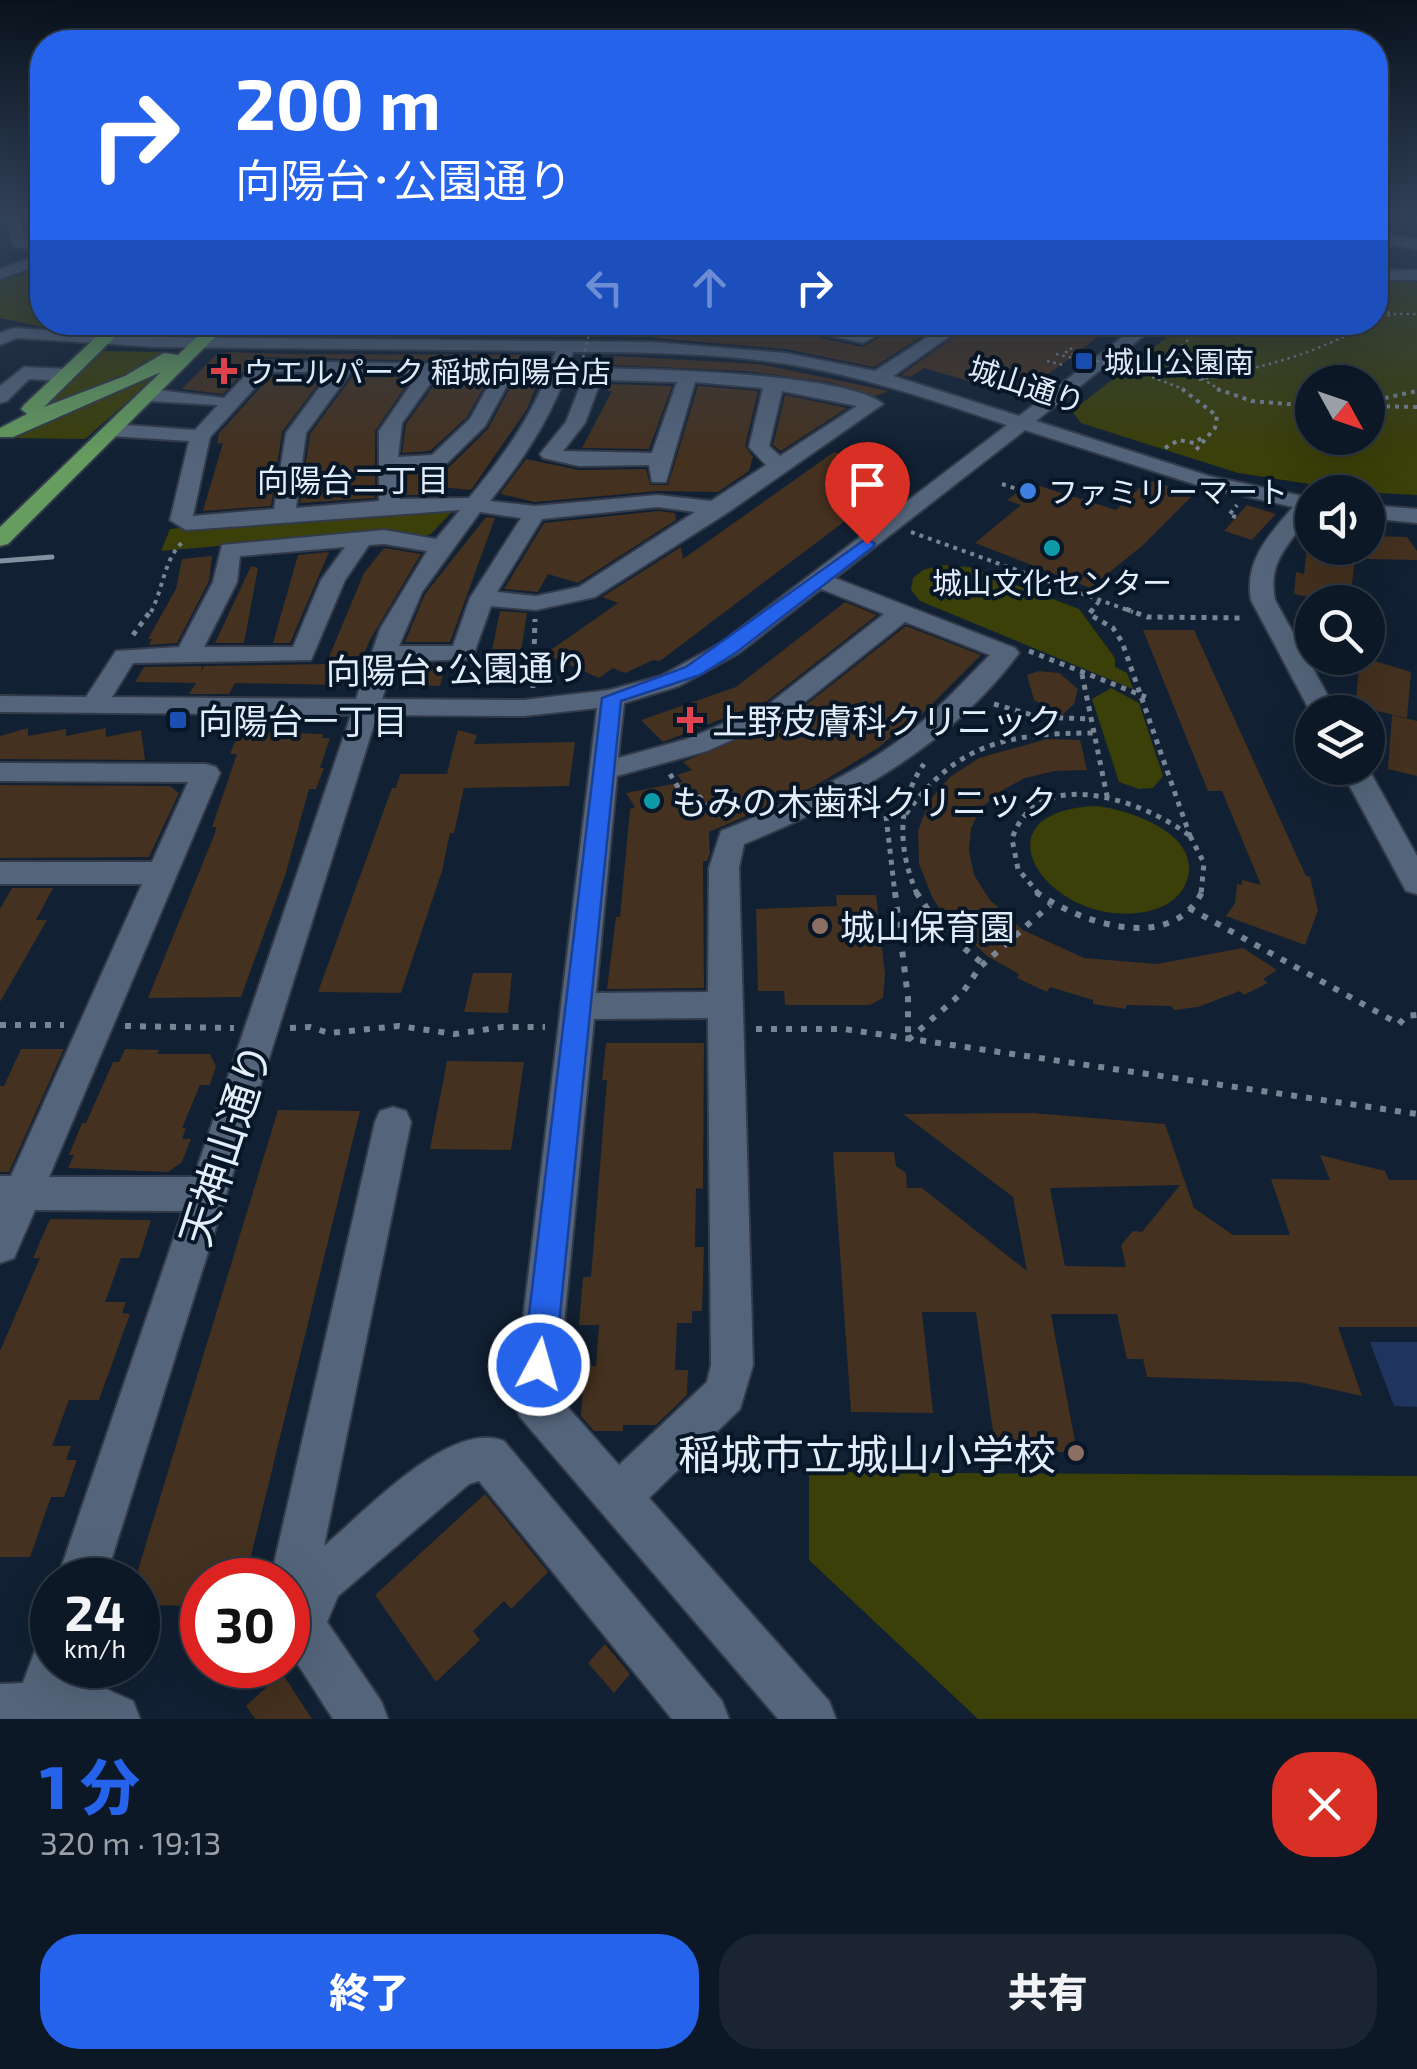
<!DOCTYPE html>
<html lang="ja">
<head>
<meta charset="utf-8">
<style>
  body { margin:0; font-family:"Exo 2","Noto Sans JP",sans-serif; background:#1b2532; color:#f1f3f6; height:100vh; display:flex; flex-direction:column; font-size:38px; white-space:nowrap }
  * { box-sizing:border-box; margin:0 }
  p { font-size:32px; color:#9aa0a7 }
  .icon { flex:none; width:55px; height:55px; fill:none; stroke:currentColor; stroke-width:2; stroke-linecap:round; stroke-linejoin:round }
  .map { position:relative; height:1719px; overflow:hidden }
  .details { display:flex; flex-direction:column; background:#0d1826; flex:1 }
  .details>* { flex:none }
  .hud { position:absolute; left:30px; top:30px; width:1358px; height:305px; border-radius:40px; box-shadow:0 10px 40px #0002,0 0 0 2px #2d3743; background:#2563eb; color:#fff; overflow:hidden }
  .needle { width:65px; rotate:130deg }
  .tools { position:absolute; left:1295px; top:365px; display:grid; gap:20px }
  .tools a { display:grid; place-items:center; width:90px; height:90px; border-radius:50%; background:#0d1826; box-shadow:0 10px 40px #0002,0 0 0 2px #2d3743; font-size:50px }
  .speed { position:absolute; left:30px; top:1558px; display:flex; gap:20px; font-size:50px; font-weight:700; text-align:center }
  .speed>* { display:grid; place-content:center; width:130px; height:130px; border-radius:50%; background:#0d1826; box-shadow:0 10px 40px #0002,0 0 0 2px #2d3743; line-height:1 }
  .speed small { font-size:25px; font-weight:400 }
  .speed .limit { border:15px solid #d22; background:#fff; color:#111 }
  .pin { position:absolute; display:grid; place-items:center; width:85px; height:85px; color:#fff; margin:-102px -42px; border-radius:50% 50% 50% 0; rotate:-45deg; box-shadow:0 0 10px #0007 }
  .pin .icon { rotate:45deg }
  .me { position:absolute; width:110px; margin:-55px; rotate:6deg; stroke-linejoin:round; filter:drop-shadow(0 0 8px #0008) }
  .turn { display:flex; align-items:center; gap:35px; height:210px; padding:0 40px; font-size:45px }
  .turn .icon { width:130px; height:130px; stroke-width:2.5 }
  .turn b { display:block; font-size:70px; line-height:85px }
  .lanes { display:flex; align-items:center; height:95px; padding:0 40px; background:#0003; justify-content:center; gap:50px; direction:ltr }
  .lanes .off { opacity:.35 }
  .round { display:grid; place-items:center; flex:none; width:105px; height:105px; border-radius:40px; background:#1b2532 }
  .overview { display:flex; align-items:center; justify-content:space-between; height:170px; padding:0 40px }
  h1 { font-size:60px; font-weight:800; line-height:75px; color:#2563eb }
  .action { display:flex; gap:20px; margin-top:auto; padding:20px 40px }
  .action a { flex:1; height:115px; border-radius:40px; background:#2563eb; color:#fff; font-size:40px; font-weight:800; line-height:115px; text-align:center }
  .action a+a { background:#1b2532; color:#f1f3f6 }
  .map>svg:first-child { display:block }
</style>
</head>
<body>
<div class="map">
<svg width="1417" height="1719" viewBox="0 0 1417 1719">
  <rect width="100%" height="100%" fill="#112032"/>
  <path fill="#3b3f08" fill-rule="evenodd" d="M42,268V322L104,323L97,329L47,328L0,318V281Z
    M1375,278L1417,283V495L1360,492L1238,473L1081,423L1072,411L1185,323L1375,322ZM1312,382H1368V438H1312Z
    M98,351L168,352L123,379L37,409Z
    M168,366L85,439L11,438L27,425Z
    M440,507L451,513L431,534L418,538L287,540L161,551L170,529Z
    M940,565L969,567L1079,609L1115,658V667L1127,673L1133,689L920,601L911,590L913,578L923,570Z
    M1111,688L1139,703L1163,776L1153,788L1139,789L1119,782L1092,699Z
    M1095,806C1130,809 1208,836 1185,885C1179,899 1163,908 1149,911C1052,933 967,812 1095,806Z
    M809,1472L1417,1476V1719H978L809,1560Z"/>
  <path fill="#1f355f" d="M1370,1342H1417V1407L1394,1406Z"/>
  <path fill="#44311f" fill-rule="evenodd" d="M673,322H750L862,347L907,322L933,329L874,367L786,349L654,338Z
    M974,322H1118L1023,393H1009L924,368L910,377L901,375Z
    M230,352L284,354L548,355L527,409L471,490L429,486V495H404L403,473L448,468L488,429L519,371L516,363L263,357L255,359L223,394L182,389L216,355Z
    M614,356L760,364L889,391L876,396L830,382L745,371L611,365Z
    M271,376H324L282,432L271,506L203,511L223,443L217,444L219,433Z
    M352,377H412L375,431V498L300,503L310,434Z
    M439,378H489L467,417L430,451L402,453L406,424Z
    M608,384L672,386L649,449L582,448L612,391H608Z
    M698,386L758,391L745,446L753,457L749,471L718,492L658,491L535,502L500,494L526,459L579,470L646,469L650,485H668Z
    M785,395L847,408L781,451L773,445Z
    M834,452L878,466L829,503L857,512L660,661L653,660L625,673L613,668L599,678L545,654L618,603L602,597L681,547L683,559Z
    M1148,480L1194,494L1142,546L1090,588L975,543L1021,505L1007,500L1030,483L1116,510Z
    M1247,505L1276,514L1252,540L1224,531Z
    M658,511L675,513L676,520L578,583L548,574L538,592L504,589L544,523Z
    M486,517L495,518L450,642H405L425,594Z
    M1368,536L1407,537L1417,551V560L1368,559Z
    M384,548L421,554L370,640L353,679L343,685L235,683L229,694H189L196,683L135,682L144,667L202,666L201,672L204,666L326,664L364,573Z
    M1307,548H1356L1350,602H1318L1319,599L1294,594L1296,572L1304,574Z
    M329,552L290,643H273L298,555Z
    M212,556L209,581L177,643L149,645L152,639H148L176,589L182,559Z
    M251,566L258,568L244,643H215Z
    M845,602L877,615L767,701L663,742L641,720L736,687Z
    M500,611L527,613L516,683L485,685Z
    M906,626L981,655L910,726L906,724L878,748L815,786L709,832L710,854L707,861H703L704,988L607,989L616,917H620L630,809L635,807L626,793L683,782L677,775L692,770L683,762L788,719Z
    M1143,630H1194L1306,876L1310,877L1318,910L1305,945L1226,916L1235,903L1237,884L1242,885V880L1261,885L1222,791H1208Z
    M1368,659L1411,672L1407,718L1355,706L1360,661L1368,663Z
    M446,664L440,686L413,685L419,665Z
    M1039,671L1059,673L1078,689L1074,704L1061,716L1034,700L1027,675Z
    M1392,715L1417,721V776L1388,769Z
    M28,728V736L66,729V736L106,728V737L141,730L145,760L0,759V736Z
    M458,730L477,735L474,744L575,742L569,786L464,788L454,833H450L442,871L401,993L318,992L392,788H396L400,774H447Z
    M239,732L323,734L322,738H330L320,768H324L316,789H309L285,876L241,997L148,998L215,833L216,827H212L237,754H230Z
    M1047,739L1080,740L1087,770L1055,771L1025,778L1001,791L982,807L971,828L969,851L974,875L990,900L1023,930L1084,958L1157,964L1243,948L1277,970L1263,979L1268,983L1244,995L1240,991L1198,1007L1174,1010L1172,1006L1126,1005V1009L1093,1004V1000L1050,987L1047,992L1017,978L1019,974L987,956L945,916L933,899L919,864L918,831L929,801L950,777L979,758Z
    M0,785L170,786L179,793L149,857L0,858Z
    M12,888H53L36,920H47L0,1002V909Z
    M836,895H876L885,974L883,998L870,1005H785L784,991H758L756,909L837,906Z
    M473,973H512L508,1013L464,1012Z
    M606,1043H704L703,1189L696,1188L695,1247H704L702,1311H692V1323H677L675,1370H688L687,1395L656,1425H623V1431H594L581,1416L584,1366H596L599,1325H579L583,1277H591L607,1080H602Z
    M21,1049H64L9,1172H0V1086H4Z
    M125,1049L159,1050L157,1054H210L216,1066L210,1085H200L182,1128H186L182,1139H191L182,1162L168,1172L68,1168L74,1155H69L82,1123H86L113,1062H119Z
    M447,1061L524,1062L511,1150L430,1149Z
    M278,1110L360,1111L245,1580H202V1606L138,1605V1570Z
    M1033,1113L1165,1124L1194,1208L1233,1235H1290L1271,1179L1330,1180L1320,1155L1385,1171L1389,1180H1417V1327H1338L1362,1396L1299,1382L1147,1377L1143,1359H1127L1117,1314H1051L1077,1452H996L976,1312H922L933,1413L851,1412L833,1152H894L896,1166L906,1173L907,1188H922L1027,1271L1013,1197L903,1114ZM1180,1185L1142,1232L1133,1231L1121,1245L1126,1267L1065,1266L1050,1188Z
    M50,1219L151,1220L139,1258H121L105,1302H126L122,1313L130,1314L99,1400H69L52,1446H71L66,1460H77L64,1497H51L30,1557H0V1351L40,1258H33Z
    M485,1494L548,1572L511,1609L504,1601L473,1631L480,1640L436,1682L375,1595Z
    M605,1644L630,1674L614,1693L588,1663Z
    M282,1673L312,1719H255L246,1706Z"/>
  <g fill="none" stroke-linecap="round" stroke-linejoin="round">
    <g stroke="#333b4a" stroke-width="4">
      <path id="minor" d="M6,218H20L26,240L42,241V249L14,247Z
        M1375,233L1417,239V249L1375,243Z
        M42,254V264L0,279V269Z
        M1375,270H1417V280H1375Z
        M486,322H518C511,330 493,330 486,322Z
        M766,322H806L860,332L877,322H898L863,343Z
        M950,322H970L893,376L1019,416L1142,322H1161L1036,421L1209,476L1302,496L1312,493C1312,536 1264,546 1275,600L1337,712L1312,715L1251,600C1244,561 1269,535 1293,507L1197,485L1025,430L835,578L1015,648L1019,653C950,746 849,801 744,844L739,868L753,1365L740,1409L649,1498L829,1701L836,1719H778L520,1417L513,1402L597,708L524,716L377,715L105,1580H57L183,1211L35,1210L14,1258L0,1263V1176H11L142,884H0V862H152L188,782L0,781V763L206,764L216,767L220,773L49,1177H194L351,715L0,712V696L86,697L116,651L179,647L213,582L222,545L384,530L436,539L460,510L186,530L170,520L189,441L112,436L102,430L112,424L195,430L218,405L149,401L140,395L149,389L224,398L258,362L264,361L513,365L516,369L485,426L445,465L399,470L400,499L469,498C507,452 538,408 556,351L155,347L17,338L0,345V333L14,328L155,337L653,342L785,353L875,371ZM573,352C644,352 717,353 787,364C863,376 935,401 1007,425L721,643L661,676L609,690L524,700L382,699L394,662L472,659L491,606L536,610L595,597L727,513L883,404C846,373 648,369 594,368L585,374L566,422L540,454L543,458L579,466L649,465L652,482H666L695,382L763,388L749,447L766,465L711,501L658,495L535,506L490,501C527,455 557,409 573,352ZM269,372H331L286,433L274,509L193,516L210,437ZM350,373H419L379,431V501L296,508L306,433ZM437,374H495L470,419L432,455L398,457L402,423ZM601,380L677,382L652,453L563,451L585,423ZM782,391L857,406L780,456L769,446ZM658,507L695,512L579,587L536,596L497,592L542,519ZM480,512L521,518L470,598L453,646H399L422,592ZM384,544L427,551L380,629L356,699L112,697L133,663L311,660L345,580L369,545ZM345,547L321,580L293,647H204L237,582L240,556ZM821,589L884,614L769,704L687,739L618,758L624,703L679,686L739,653ZM905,622L990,655C962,683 936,712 906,735C850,778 785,805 721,831L709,868L708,992L596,993L617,776L707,751L787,716ZM708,1018L711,1365L707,1382L619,1465L557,1395L594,1019Z
        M24,367L67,369L76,375L67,381L29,379L7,401L0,403V386Z
        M1368,505L1417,509V523L1368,518Z
        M1340,768H1368L1417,856V894L1406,891Z
        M393,1107L406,1111L411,1122L324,1546C365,1512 450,1419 504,1441L722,1701L729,1719H672L479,1481L469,1484L338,1596L327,1622L381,1701L388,1719H333L288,1649V1580H279L274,1564L375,1122L380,1111Z
        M52,1641V1665H78L73,1681H88L133,1701L140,1719H0V1684L23,1683L36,1648Z"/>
    </g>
    <g stroke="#333b4a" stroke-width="4">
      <path id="major" d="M112,322H130L44,407L125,376L164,353L178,355L212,322H230L8,544L0,546V527L161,372L13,437H0V428L27,414L21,409L24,405Z"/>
    </g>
    <path stroke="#798595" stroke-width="2.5" stroke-dasharray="2.5 4" stroke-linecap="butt" d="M1375,308L1393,314H1417
      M1375,319L1390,315
      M635,322L666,327
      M1207,322L1169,358L1222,391
      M1056,354L1073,358
      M1047,361L1063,365
      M1130,362L1159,365
      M1146,375L1189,391
      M1146,375L1168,358
      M1199,380C1261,367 1315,356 1369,322"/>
    <path stroke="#798595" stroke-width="4" stroke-dasharray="4 5" stroke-linecap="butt" d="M1182,389L1217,416L1215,428L1196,450
      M1217,389L1252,401L1312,406
      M1368,406L1417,407
      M1380,406L1385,398L1417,391
      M1165,448L1179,440L1194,443L1203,437
      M1002,484L1020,490
      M1236,517L1229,515L1237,505
      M911,532L1133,612
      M151,612C164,587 164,557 185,540
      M1091,612L1100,600"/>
    <path stroke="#798595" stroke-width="5" stroke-dasharray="5 6" stroke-linecap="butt" d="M1093,609L1089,614L1113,628L1122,642L1190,836
      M1126,609L1147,617L1245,618
      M133,635L152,609
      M1029,651L1146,697
      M1082,674L1107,796
      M533,688L535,619
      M994,704L1039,717L1091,719
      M670,774L687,802L700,797L717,820
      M906,814C957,742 1011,733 1094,733
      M886,816L895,894
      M1190,836L1204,863L1201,894
      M917,894C898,850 896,804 924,764
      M1039,894L1018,869L1012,839C1037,761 1146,802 1190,836"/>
    <path stroke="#798595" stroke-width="6" stroke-dasharray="6 9" stroke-linecap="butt" d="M895,892L908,998V1040
      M916,892L941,929L983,964
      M1036,892C1078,922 1171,955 1202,892
      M1189,908L1399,1024L1406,1016L1417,1015
      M0,1025H64
      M125,1026L234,1028
      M290,1028L310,1027L329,1033L399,1026L455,1034L502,1027H545
      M756,1029H844L1417,1114
      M908,1040L963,992L980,967L1050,905"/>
    <use href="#minor" fill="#54657b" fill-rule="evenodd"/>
    <use href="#major" fill="#669c5f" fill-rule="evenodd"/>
    <path stroke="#83909f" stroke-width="5" d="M0,561L52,557"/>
    <path stroke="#798595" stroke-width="2.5" stroke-dasharray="2.5 4" stroke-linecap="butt" d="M1072,348L1066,352L1146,375
      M580,370L592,322"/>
  </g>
  <linearGradient id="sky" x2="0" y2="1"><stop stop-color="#09121c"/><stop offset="0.47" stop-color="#32425a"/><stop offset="1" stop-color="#32425a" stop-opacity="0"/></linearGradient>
  <rect width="1417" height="459" fill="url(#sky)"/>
  <path fill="#2563eb" stroke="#184099" stroke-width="2.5" d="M867,538L875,544L873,547L737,652L700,675L621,701L555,1365L550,1376L539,1381L528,1376L523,1365L602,698L686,667Z"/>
  <g fill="#1a4fb4" stroke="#081728" stroke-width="4">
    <rect x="1074" y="351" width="20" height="20" rx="5"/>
    <rect x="168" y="710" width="20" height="20" rx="5"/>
  </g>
  <g fill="#e0444e" stroke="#081728" stroke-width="4">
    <path d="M219 356h10v10h10v10h-10v10h-10v-10h-10v-10h10z"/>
    <path d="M685 705h10v10h10v10h-10v10h-10v-10h-10v-10h10z"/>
  </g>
  <circle fill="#3f7fe0" stroke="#081728" stroke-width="4" cx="1028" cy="491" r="10"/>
  <g fill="#0f9aa8" stroke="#081728" stroke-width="4">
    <circle cx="1052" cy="548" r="10"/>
    <circle cx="652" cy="801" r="10"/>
  </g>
  <g fill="#8d6e63" stroke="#081728" stroke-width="4">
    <circle cx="820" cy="926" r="10"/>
    <circle cx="1076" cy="1453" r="10"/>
  </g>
  <g text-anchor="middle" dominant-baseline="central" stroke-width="8" stroke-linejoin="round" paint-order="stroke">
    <g font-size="30" fill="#e3edfa" stroke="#081728" text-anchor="start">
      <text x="1104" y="361">城山公園南</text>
      <text x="244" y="371">ウエルパーク 稲城向陽台店</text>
      <text x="1048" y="491">ファミリーマート</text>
      <text x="1052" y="582" text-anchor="middle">城山文化センター</text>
    </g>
    <g font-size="30" fill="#e3edfa" stroke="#081728">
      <text transform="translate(1027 384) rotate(18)">城山通り</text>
    </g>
    <g font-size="32" fill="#e3edfa" stroke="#081728">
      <text x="353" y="479">向陽台二丁目</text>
    </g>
    <g font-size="35" fill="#e3edfa" stroke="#081728">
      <text transform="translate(457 668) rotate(-1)">向陽台･公園通り</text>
    </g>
    <g font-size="35" fill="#e3edfa" stroke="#081728" text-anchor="start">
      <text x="198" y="720">向陽台一丁目</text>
      <text x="712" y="720">上野皮膚科クリニック</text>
      <text x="672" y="801">もみの木歯科クリニック</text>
      <text x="840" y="926">城山保育園</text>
    </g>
    <g font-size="42" fill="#e3edfa" stroke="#081728">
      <text transform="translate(224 1144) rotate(-72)">天神山通り</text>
    </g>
    <g font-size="42" fill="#e3edfa" stroke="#081728" text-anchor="end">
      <text x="1056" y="1453">稲城市立城山小学校</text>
    </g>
  </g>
</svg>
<div class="tools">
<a><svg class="needle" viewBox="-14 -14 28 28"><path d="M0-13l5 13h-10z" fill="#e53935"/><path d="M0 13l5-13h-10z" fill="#9aa0a7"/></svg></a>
<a><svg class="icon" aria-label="sound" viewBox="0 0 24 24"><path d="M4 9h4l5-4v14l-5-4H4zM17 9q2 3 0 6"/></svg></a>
<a><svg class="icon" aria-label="search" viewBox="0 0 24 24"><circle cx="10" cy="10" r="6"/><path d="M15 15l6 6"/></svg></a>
<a><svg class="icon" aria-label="layers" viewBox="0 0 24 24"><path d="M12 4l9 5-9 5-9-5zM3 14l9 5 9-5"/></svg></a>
</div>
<div class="speed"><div>24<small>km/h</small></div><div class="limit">30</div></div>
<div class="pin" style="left:867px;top:544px;background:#d93025"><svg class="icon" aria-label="arrive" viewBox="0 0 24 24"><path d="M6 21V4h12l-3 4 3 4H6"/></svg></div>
<svg class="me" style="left:539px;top:1365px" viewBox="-20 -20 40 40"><circle r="17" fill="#2563eb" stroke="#fff" stroke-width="3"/><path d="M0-11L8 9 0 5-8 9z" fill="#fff"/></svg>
<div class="hud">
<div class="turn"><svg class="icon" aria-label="right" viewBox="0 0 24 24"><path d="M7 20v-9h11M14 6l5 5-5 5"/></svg><div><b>200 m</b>向陽台･公園通り</div></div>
<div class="lanes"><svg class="icon off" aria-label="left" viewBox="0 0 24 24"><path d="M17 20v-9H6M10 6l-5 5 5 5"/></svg><svg class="icon off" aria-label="ahead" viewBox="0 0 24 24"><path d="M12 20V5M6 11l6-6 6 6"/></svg><svg class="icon" aria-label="right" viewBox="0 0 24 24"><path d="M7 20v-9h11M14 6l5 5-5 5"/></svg></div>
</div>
</div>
<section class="details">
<div class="overview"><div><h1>1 分</h1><p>320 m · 19:13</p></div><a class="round" style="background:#d93025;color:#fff"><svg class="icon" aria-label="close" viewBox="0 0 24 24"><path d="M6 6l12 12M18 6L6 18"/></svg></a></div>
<div class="action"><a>終了</a><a>共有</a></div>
</section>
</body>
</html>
